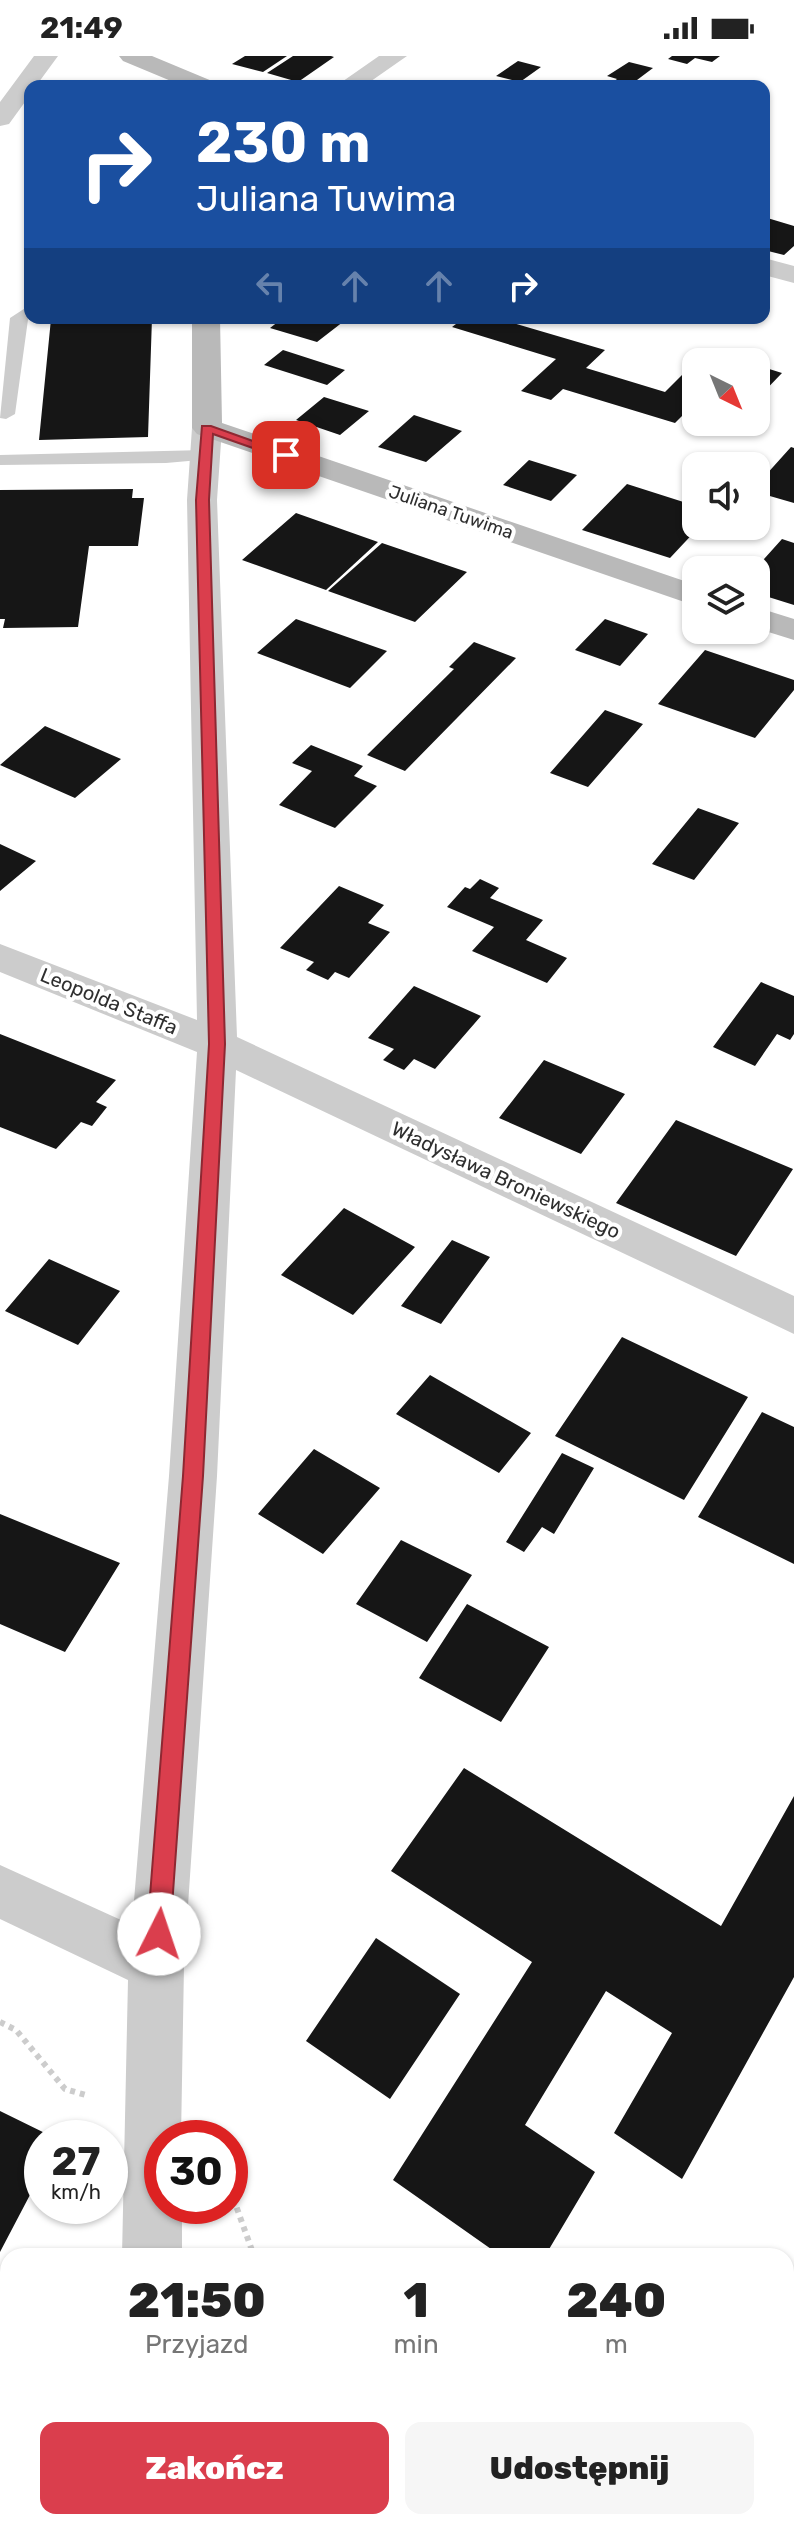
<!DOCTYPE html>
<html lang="pl">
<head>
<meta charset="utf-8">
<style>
  body { margin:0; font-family:Rubik,sans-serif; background:#f6f6f6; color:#222; height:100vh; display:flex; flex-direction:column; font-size:30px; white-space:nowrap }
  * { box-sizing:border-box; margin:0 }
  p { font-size:26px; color:#767676 }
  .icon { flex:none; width:44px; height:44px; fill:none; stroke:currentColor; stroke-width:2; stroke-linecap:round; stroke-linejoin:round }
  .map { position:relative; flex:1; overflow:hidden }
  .panel { position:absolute; left:0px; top:2192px; width:794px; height:282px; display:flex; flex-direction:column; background:#fff; border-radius:24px 24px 0 0; box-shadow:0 2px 6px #0004 }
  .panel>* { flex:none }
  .hud { position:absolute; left:24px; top:24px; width:746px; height:244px; border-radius:16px; box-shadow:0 2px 6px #0004; background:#1a4fa0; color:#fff; overflow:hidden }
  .needle { width:52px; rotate:137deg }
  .controls { position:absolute; left:682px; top:292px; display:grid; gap:16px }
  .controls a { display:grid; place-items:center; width:88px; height:88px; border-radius:16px; background:#fff; box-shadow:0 2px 6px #0004; font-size:40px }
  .speed { position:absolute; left:24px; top:2064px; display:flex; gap:16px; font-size:40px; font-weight:700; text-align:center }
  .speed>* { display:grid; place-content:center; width:104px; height:104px; border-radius:50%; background:#fff; box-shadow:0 2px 6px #0004; line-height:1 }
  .speed small { font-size:20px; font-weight:400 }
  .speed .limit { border:12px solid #d22; background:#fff; color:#111 }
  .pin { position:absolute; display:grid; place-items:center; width:68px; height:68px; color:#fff; margin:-34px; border-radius:16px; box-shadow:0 4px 12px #0006 }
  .me { position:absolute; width:88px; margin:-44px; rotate:4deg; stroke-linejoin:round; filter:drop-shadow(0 0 6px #0008) }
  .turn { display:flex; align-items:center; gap:28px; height:168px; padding:0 40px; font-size:36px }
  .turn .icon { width:104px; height:104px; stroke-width:2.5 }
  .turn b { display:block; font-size:56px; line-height:68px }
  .lanes { display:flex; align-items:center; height:76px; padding:0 40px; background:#0003; justify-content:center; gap:40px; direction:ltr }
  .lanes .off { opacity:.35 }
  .eta { display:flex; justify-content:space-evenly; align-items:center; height:136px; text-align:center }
  .eta b { font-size:48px; font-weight:800; line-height:56px }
  .cta { display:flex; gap:16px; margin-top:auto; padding:16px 40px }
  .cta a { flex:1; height:92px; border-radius:16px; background:#da3e4d; color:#fff; font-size:32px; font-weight:800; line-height:92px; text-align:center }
  .cta a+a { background:#f6f6f6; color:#222 }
  .status { display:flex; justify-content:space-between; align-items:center; height:56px; padding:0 40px; background:#fff; direction:ltr }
  .status svg { height:22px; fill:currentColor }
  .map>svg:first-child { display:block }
</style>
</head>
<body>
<div class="status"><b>21:49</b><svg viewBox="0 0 49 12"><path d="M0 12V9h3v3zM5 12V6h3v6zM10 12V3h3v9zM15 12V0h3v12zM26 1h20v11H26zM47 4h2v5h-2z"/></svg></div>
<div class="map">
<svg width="794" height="2473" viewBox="0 0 794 2473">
  <rect width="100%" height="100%" fill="#fff"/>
  <path fill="#161616" d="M245,0H287L263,16L232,8Z
    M293,0H331L334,1L298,26L267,17Z
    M672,0H720L712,6L695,2L687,8L668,3Z
    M518,5L541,11L520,26L496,20Z
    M629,6L653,12L629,30L613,26L617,23L607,20Z
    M764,161L794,170V190L784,199L764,194Z
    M152,262L148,381L39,384L51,263Z
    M283,262H348L317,286L270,272Z
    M464,262H496L605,294L586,312L665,336L707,294L743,306H696V346L675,367L563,333L551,344L521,335L556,303L452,271Z
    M283,294L345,314L327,329L264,309Z
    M756,309L782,317L756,344Z
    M324,341L369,355L340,379L296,364Z
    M414,359L462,375L426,406L378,391Z
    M791,391L794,392V447L756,436V430Z
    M529,404L577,419L551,445L503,429Z
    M627,428L696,450V470H700L670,502L582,474Z
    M133,433L132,442H144L138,490H89L78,571L3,572L5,563H0V434Z
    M296,457L378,486L326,534L242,504Z
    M782,483L794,487V549L756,537V512Z
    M382,487L467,516L415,566L328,535Z
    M296,563L387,595L350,632L257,597Z
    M605,563L648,578L620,610L575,594Z
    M474,586L516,602L405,715L367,699L454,613L449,611Z
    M705,594L794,624V634L755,682L658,648Z
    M605,654L643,668L588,731L550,717Z
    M45,670L121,703L75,742L0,709Z
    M311,689L363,710L354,720L377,730L335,772L279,749L312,715L292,707Z
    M698,752L739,767L694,824L652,808Z
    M0,788L36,805L0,835Z
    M480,823L499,832L490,842L543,864L526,884L567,902L547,927L472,895L494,871L447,851L465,831L470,833Z
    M339,830L384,849L368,867L390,876L349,922L335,916L328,924L306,914L314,906L280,892Z
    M761,926L794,940V978L790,984L777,978L755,1010L713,991Z
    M414,930L481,960L435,1013L414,1003L404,1014L383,1004L394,993L368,982Z
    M0,978L116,1024L96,1046L107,1051L92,1070L81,1066L56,1093L0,1071Z
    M544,1004L625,1038L581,1098L499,1062Z
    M676,1064L793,1113L736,1200L616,1147Z
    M344,1152L415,1191L353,1259L281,1219Z
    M452,1184L490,1201L441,1268L401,1250Z
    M49,1203L120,1235L78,1289L5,1255Z
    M622,1281L748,1341L684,1444L555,1380Z
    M430,1319L531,1377L499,1417L396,1358Z
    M762,1356L794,1371V1508L698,1461Z
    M314,1393L380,1432L323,1498L258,1458Z
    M562,1397L594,1412L554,1478L542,1471L524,1496L506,1486Z
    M0,1458L120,1507L65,1596L0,1568Z
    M401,1484L472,1519L427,1586L356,1548Z
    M467,1548L549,1591L501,1666L419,1622Z
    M464,1712L721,1870L794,1740V1921L682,2123L614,2077L672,1977L606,1935L525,2069L595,2116L545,2200H501L393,2124L532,1906L391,1815Z
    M376,1882L460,1938L390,2043L306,1985Z
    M0,2055L55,2082H42V2116L0,2196Z
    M786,2241L794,2246V2324L786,2341Z"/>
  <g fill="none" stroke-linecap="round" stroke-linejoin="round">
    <path stroke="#ccc" stroke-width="6" stroke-dasharray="5 5" stroke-linecap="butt" d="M0,1966L16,1974L65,2033L89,2040
      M230,2133L254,2200"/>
    <path fill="#ccc" fill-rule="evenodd" d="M30,249L15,358L6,363L0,362L10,262Z
      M205,394L214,399L211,403L166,407L0,409V399Z"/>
    <path fill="#ccc" fill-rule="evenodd" d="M34,0H58L36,30H30V39L9,68L0,70V46Z
      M379,0H407L364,30H336Z
      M764,202L794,210V227L764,219Z
      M207,363L217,366L222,372L217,444L237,981L794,1240V1278L236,1014L217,1420L184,1909L181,2082H162V2150H182V2200H122L128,1924L0,1863V1809L132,1869L169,1420L197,996L0,916V888L197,964L187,444L192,372L197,366Z
      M107,2466H171V2473H107Z
      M580,2466H650L653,2473H583Z"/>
    <path fill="#b9b9b9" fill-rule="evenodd" d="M119,0H152L212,25L216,30H183L123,5Z
      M192,262H220L222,367L696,529V550L197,378L192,372Z
      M756,551L794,563V584L756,572Z"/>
  </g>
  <path fill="#da3e4d" stroke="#8e2832" stroke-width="2" d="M202,370H211L292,399L281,402L213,378L209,444L225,988L203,1420L170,1878L167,1886L159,1889L151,1886L147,1878L183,1420L209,988L196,444Z"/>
  <g text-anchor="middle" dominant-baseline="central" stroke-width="8" stroke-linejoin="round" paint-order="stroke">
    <g font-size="18" fill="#2f2f2f" stroke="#fff">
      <text transform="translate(451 456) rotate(19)">Juliana Tuwima</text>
    </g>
    <g font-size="20" fill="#2f2f2f" stroke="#fff">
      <text transform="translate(109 945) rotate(22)">Leopolda Staffa</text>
      <text transform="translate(506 1124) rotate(25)">Władysława Broniewskiego</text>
    </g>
  </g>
</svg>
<div class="controls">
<a><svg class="needle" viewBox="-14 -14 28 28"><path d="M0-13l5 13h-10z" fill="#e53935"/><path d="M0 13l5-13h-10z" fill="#767676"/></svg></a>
<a><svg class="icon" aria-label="sound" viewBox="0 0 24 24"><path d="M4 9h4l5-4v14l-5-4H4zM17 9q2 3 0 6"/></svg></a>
<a><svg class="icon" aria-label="layers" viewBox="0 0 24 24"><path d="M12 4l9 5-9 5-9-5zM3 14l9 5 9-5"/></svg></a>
</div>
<div class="speed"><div>27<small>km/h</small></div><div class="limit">30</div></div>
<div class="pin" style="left:286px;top:399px;background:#d93025"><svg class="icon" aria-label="arrive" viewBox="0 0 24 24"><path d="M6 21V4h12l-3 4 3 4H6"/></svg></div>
<svg class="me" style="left:159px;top:1878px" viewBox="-20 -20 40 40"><circle r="19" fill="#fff"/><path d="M0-13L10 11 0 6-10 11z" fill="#da3e4d"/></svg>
<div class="hud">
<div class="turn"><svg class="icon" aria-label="right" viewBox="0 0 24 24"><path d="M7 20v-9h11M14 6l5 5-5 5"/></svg><div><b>230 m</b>Juliana Tuwima</div></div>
<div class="lanes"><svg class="icon off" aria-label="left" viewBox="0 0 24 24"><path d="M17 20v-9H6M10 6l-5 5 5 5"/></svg><svg class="icon off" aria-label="ahead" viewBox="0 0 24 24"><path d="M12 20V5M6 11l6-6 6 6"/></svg><svg class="icon off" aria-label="ahead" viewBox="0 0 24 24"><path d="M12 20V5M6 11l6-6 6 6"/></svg><svg class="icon" aria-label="right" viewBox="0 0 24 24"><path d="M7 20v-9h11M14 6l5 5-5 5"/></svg></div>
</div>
<section class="panel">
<div class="eta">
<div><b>21:50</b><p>Przyjazd</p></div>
<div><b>1</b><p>min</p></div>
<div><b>240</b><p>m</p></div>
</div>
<div class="cta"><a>Zakończ</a><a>Udostępnij</a></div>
</section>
</div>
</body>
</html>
